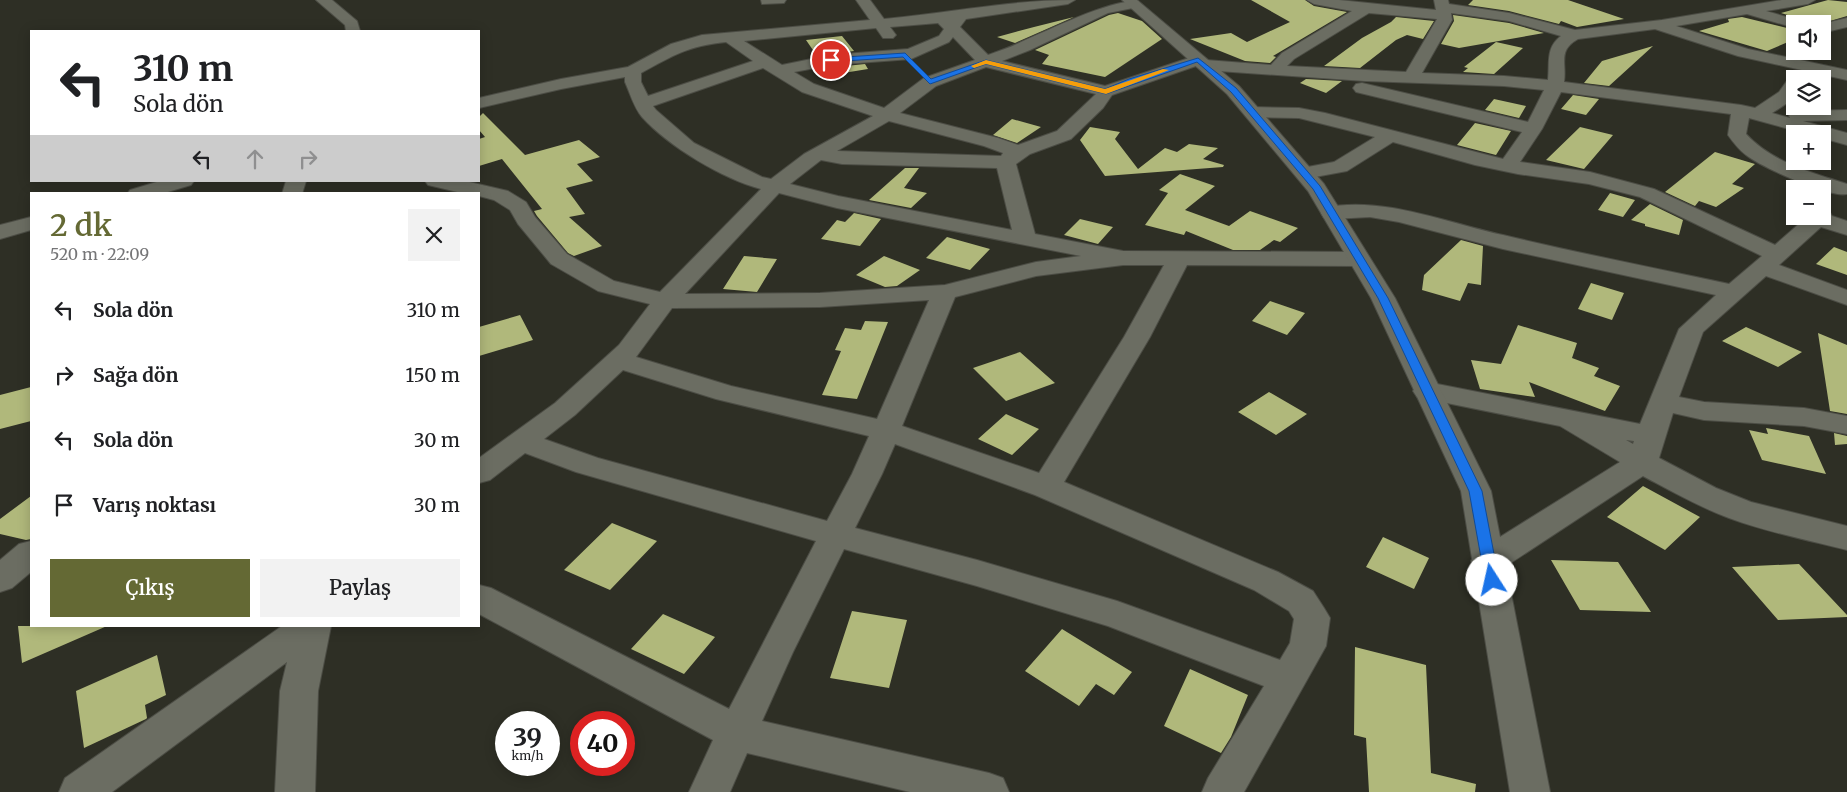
<!DOCTYPE html>
<html lang="tr">
<head>
<meta charset="utf-8">
<style>
  body { margin:0; font-family:Merriweather,serif; background:#f2f2f2; color:#202124; height:100vh; display:flex; flex-direction:column; font-size:19px; white-space:nowrap }
  * { box-sizing:border-box; margin:0 }
  p { font-size:16px; color:#757577 }
  .icon { flex:none; width:28px; height:28px; fill:none; stroke:currentColor; stroke-width:2; stroke-linecap:round; stroke-linejoin:round }
  .map { position:relative; flex:1; overflow:hidden }
  .sheet { position:absolute; left:30px; top:192px; width:450px; height:435px; display:flex; flex-direction:column; background:#fff; border-radius:0px; box-shadow:0 2px 12px #0003 }
  .sheet>* { flex:none }
  .hud { position:absolute; left:30px; top:30px; width:450px; height:152px; border-radius:0px; box-shadow:0 2px 12px #0003; background:#fff; color:#202124; overflow:hidden }
  .buttons { position:absolute; left:1786px; top:15px; display:grid; gap:10px }
  .buttons a { display:grid; place-items:center; width:45px; height:45px; border-radius:0px; background:#fff; box-shadow:0 2px 12px #0003; font-size:25px }
  .speed { position:absolute; left:495px; top:711px; display:flex; gap:10px; font-size:25px; font-weight:700; text-align:center }
  .speed>* { display:grid; place-content:center; width:65px; height:65px; border-radius:50%; background:#fff; box-shadow:0 2px 12px #0003; line-height:1 }
  .speed small { font-size:12px; font-weight:400 }
  .speed .limit { border:8px solid #d22; background:#fff; color:#111 }
  .pin { position:absolute; display:grid; place-items:center; width:42px; height:42px; color:#fff; margin:-21px; border:2px solid #fff; border-radius:50%; box-shadow:0 1px 5px #0007 }
  .me { position:absolute; width:55px; margin:-28px; rotate:350deg; stroke-linejoin:round; filter:drop-shadow(0 0 4px #0008) }
  .turn { display:flex; align-items:center; gap:18px; height:105px; padding:0 20px; font-size:22px }
  .turn .icon { width:65px; height:65px; stroke-width:2.5 }
  .turn b { display:block; font-size:35px; line-height:42px }
  .lanes { display:flex; align-items:center; height:48px; padding:0 20px; background:#0003; justify-content:center; gap:25px; direction:ltr }
  .lanes .off { opacity:.35 }
  .round { display:grid; place-items:center; flex:none; width:52px; height:52px; border-radius:0px; background:#f2f2f2 }
  .head { display:flex; align-items:center; justify-content:space-between; height:85px; padding:0 20px }
  h1 { font-size:30px; font-weight:600; line-height:38px; color:#646934 }
  .cta { display:flex; gap:10px; margin-top:auto; padding:10px 20px }
  .cta a { flex:1; height:58px; border-radius:0px; background:#646934; color:#fff; font-size:20px; font-weight:600; line-height:58px; text-align:center }
  .cta a+a { background:#f2f2f2; color:#202124 }
  ul { padding:0; list-style:none }
  li { display:flex; align-items:center; gap:15px; height:65px; padding:0 20px }
  li div { flex:1 }
  li b { display:block; font-size:19px }
  li em { font-style:normal }
  .map>svg:first-child { display:block }
</style>
</head>
<body>
<div class="map">
<svg width="1847" height="792" viewBox="0 0 1847 792">
  <rect width="100%" height="100%" fill="#2e2f25"/>
  <path fill="#b0b87b" d="M1251,0H1305L1314,6L1347,12L1273,56L1276,57L1270,63L1245,61L1190,39L1231,33L1247,42L1290,22Z
    M1473,0H1568L1624,19L1577,27L1561,21L1559,24L1509,11L1468,5Z
    M1828,0L1847,2V16L1820,24H1804L1801,19L1781,13Z
    M1118,13L1142,21L1162,39L1105,77L1042,64L1049,55L1035,50L1109,15Z
    M1453,15L1509,23L1544,33L1459,48L1441,44L1454,21Z
    M1074,17L1015,43L997,37L1034,27Z
    M1396,17L1434,21L1423,39L1407,35L1396,40L1360,68L1324,66L1362,38L1391,22Z
    M1742,17L1795,30V39L1767,51L1699,31L1729,22L1728,19Z
    M842,36L854,51L817,56L806,40Z
    M1496,42L1523,48L1494,74L1463,72L1468,68L1464,67Z
    M1653,46L1609,86L1584,83L1602,61Z
    M865,64L868,69L831,75L826,68Z
    M1306,79L1342,81L1326,93L1300,83Z
    M1573,95L1599,99L1586,115L1561,109Z
    M1494,99L1526,106L1519,118L1485,110Z
    M483,113L525,155L579,140L600,157L577,164L593,181L566,188L585,214L569,217L602,246L574,256L568,253L537,216L534,211L542,209L502,159L479,166V139L485,137L479,130V117Z
    M1012,119L1041,127L1017,143L993,135Z
    M1475,123L1511,131L1496,155L1457,145Z
    M1090,127L1120,132L1115,139L1138,169L1165,148L1177,152L1189,144L1218,148L1203,159L1224,165L1223,167L1105,176L1080,140Z
    M1580,127L1613,135L1584,169L1546,160Z
    M1715,152L1755,164L1732,184L1744,188L1716,207L1699,201L1695,206L1665,192Z
    M905,168H919L904,188L927,193L911,208L869,200Z
    M1180,174L1215,186L1185,210L1229,226L1250,211L1298,228L1280,242L1274,240L1260,250H1233L1186,231L1184,235L1145,225L1168,193L1159,190Z
    M1610,193L1635,200L1623,217L1598,210Z
    M1650,204L1683,220L1679,235L1645,226V224L1631,220Z
    M854,213L881,219L860,246L821,239L837,220L845,222Z
    M1080,219L1113,227L1098,244L1064,235Z
    M947,237L990,249L970,270L926,258Z
    M1461,240L1483,246L1481,285L1468,283L1460,301L1422,290L1424,275Z
    M1834,247L1847,252V275L1816,264Z
    M744,256L777,259L757,292L723,289Z
    M884,256L920,270L897,286L885,287L856,275Z
    M1591,283L1624,293L1612,320L1578,309Z
    M1270,301L1305,313L1287,335L1252,321Z
    M520,315L533,340L479,356V327Z
    M865,321L888,322L857,399L822,395L841,351L835,350L845,328L861,330Z
    M1518,325L1577,343L1572,358L1599,368L1594,376L1620,386L1605,411L1529,382L1535,397L1480,389L1471,360L1501,364Z
    M1746,327L1802,352L1778,367L1722,341Z
    M1818,333L1847,345V414L1830,411Z
    M1020,352L1055,383L1006,401L973,368Z
    M31,387V421L0,429V395Z
    M1269,392L1307,414L1276,435L1238,412Z
    M1006,414L1039,429L1012,455L978,439Z
    M1766,428L1809,436L1826,474L1762,460L1749,430L1768,434Z
    M1834,433L1847,436V444L1835,445Z
    M1643,486L1700,517L1665,550L1607,517Z
    M31,496V539L26,540L0,534V519Z
    M612,523L657,541L610,590L564,570Z
    M1383,537L1429,558L1414,589L1366,567Z
    M1551,560L1618,562L1651,612L1580,610Z
    M1799,564L1847,615V617L1778,620L1732,567Z
    M852,611L907,620L889,688L830,678Z
    M663,614L715,637L684,674L631,649Z
    M18,626H107L22,663Z
    M1062,629L1132,672L1114,695L1096,684L1079,706L1025,671Z
    M1355,647L1426,665L1431,773L1476,784L1475,792H1369L1366,738L1354,735Z
    M157,655L166,695L145,705L147,718L146,719L84,748L76,691Z
    M1190,669L1248,695L1231,737L1221,753L1164,726Z"/>
  <g fill="none" stroke-linecap="round" stroke-linejoin="round">
    <g stroke="#4c4d45" stroke-width="2">
      <path id="minor" d="M316,0H332L357,21L360,31H346L345,25Z
        M761,0H786L784,3L762,4Z
        M856,0H870L884,19C948,13 1011,0 1075,0L1068,4L966,19L960,27L988,55C999,51 1011,47 1021,42C1049,30 1109,0 1138,1L1140,4L1138,7L1108,13L1030,50L1002,61L1105,86L1198,55L1204,57L1206,60L1271,65L1282,53L1352,11L1314,4L1307,0H1339L1436,10L1434,0H1448L1449,4L1509,13L1575,30L1662,20L1782,0H1815L1808,4L1766,11L1800,21L1802,24H1795V28L1747,14L1676,26L1748,49L1847,70V80L1738,56L1655,29L1578,39C1557,51 1567,63 1564,82L1741,105L1755,108L1779,92L1789,78H1801L1795,79C1795,102 1790,101 1772,113L1790,118L1789,116L1792,112L1798,111L1847,110V120L1803,121L1847,133V145L1822,138V134H1807L1749,118L1746,134C1773,163 1811,172 1847,184V194C1830,198 1761,167 1746,155C1739,150 1733,142 1728,135L1731,114L1561,92L1542,129L1520,162L1590,172L1654,189L1775,245L1808,216H1822V210L1829,211L1832,216L1847,221V235L1821,227L1779,265L1847,290V305L1766,276L1703,332L1679,397L1704,402L1804,408L1847,416V434L1804,426L1704,420L1673,413L1659,458L1716,488L1751,502L1847,526V550C1807,540 1767,532 1729,518C1699,507 1671,491 1643,476L1500,570L1488,574L1476,570L1471,561L1476,552L1620,462L1560,426L1417,397L1413,391L1417,385L1427,382L1640,424L1679,329L1716,295L1503,249L1399,222L1370,217L1332,219L1324,218L1321,213L1324,208C1380,195 1448,223 1503,235C1578,253 1654,268 1729,284L1762,256L1640,197L1589,184L1518,174L1475,165L1393,142L1347,171L1304,179L1297,177L1294,173L1297,169L1334,162L1375,137L1299,118L1252,117L1246,116L1243,112L1246,108L1252,107L1299,108L1325,113L1503,159L1522,132L1356,92L1353,88L1356,84L1362,83L1528,122L1544,90L1504,86L1365,81L1204,70L1196,66L1112,95L1103,108L1071,139L1030,154L1016,164L1035,234L1123,251L1359,252L1367,254L1370,259L1367,264L1359,266L1187,265L1150,337L1064,482L1278,572L1313,591L1324,608L1330,618L1326,646L1244,792H1202L1208,778L1264,686L1108,626L977,586L844,549L793,652L762,721L989,773L1003,778L1009,792H910L747,753L730,792H689L713,740L479,614V585L491,588L729,709L816,541L576,472L525,453L490,480L479,483V458L555,403L619,345L650,304L598,291L551,264L518,224L510,210L494,200L479,196V194H466L428,185L425,181H465L508,191L526,202L535,217L567,254L614,281L660,292L761,189C723,179 668,146 642,117C634,108 630,93 625,82V77L561,89L479,108V98L561,79L628,67L671,44L702,35L870,20ZM1369,13L1437,19L1406,72L1287,66L1294,59ZM1451,13L1509,21L1561,36C1545,48 1550,63 1548,80L1504,76L1422,73L1452,20ZM938,23L944,29L939,36L908,49L831,55L782,65L744,41L876,28L883,38H893L896,35L890,27ZM953,37L975,60L924,78L884,108L814,84L794,72L831,65L911,59L949,42ZM726,42L753,61L648,96L641,82V73C674,55 688,46 726,42ZM986,67L1096,94L1057,131L1018,145L998,138L900,113L936,86ZM763,68L802,92L873,116L804,154L771,179L762,177L694,143L656,110L653,106ZM889,121L984,146L1003,153L1001,156L837,151ZM821,160L842,164L997,168L1012,230L838,196L790,184ZM779,193L837,208L1081,256L1036,262L945,285L820,293L685,294ZM1123,265H1164L1124,337L1039,473L902,426L955,297L1036,276ZM929,300L877,419L731,386L636,357L672,308L820,307ZM623,370L716,399L869,436L852,474L827,521L598,458L544,439L575,415ZM1626,440L1634,441L1633,444ZM895,444L1035,495L1254,590L1289,611L1294,619L1290,643L1280,660L1117,601L977,560L855,528L882,474Z
        M1847,18V27L1822,33V24Z
        M160,181H194L191,185L161,194H127L130,190Z
        M286,181H306L302,194H282Z
        M31,217V230L0,239V225Z
        M31,541V572L12,588L0,592V560L19,544Z
        M282,626H331L318,691L315,792H275L280,691L287,662L112,792H59L65,778Z"/>
    </g>
    <g stroke="#4c4d45" stroke-width="2">
      <path id="tertiary" d="M1122,0H1137L1239,86L1324,184L1395,298L1491,491L1550,792H1510L1461,491L1371,298L1308,191L1227,94Z"/>
    </g>
    <use href="#minor" fill="#6b6d62" fill-rule="evenodd"/>
    <use href="#tertiary" fill="#6b6d62" fill-rule="evenodd"/>
  </g>
  <path fill="#1a73e8" stroke="#114b97" d="M905,53L931,79L986,60L1105,89L1129,79L1198,58L1236,88L1320,186L1388,298L1482,491L1499,580L1497,584L1492,585L1487,584L1485,580L1469,491L1378,298L1313,189L1231,92L1197,62L1106,94L986,64L930,84L903,57L831,62L828,60L831,58Z"/>
  <path fill="#f59e0b" d="M986,60L1105,89L1163,69L1169,70L1106,94L986,64L974,68L971,66Z"/>
</svg>
<div class="buttons">
<a><svg class="icon" aria-label="sound" viewBox="0 0 24 24"><path d="M4 9h4l5-4v14l-5-4H4zM17 9q2 3 0 6"/></svg></a>
<a><svg class="icon" aria-label="layers" viewBox="0 0 24 24"><path d="M12 4l9 5-9 5-9-5zM3 14l9 5 9-5"/></svg></a>
<a>+</a>
<a>−</a>
</div>
<div class="speed"><div>39<small>km/h</small></div><div class="limit">40</div></div>
<div class="pin" style="left:831px;top:60px;background:#d93025"><svg class="icon" aria-label="arrive" viewBox="0 0 24 24"><path d="M6 21V4h12l-3 4 3 4H6"/></svg></div>
<svg class="me" style="left:1492px;top:580px" viewBox="-20 -20 40 40"><circle r="19" fill="#fff"/><path d="M0-13L10 11 0 6-10 11z" fill="#1a73e8"/></svg>
<div class="hud">
<div class="turn"><svg class="icon" aria-label="left" viewBox="0 0 24 24"><path d="M17 20v-9H6M10 6l-5 5 5 5"/></svg><div><b>310 m</b>Sola dön</div></div>
<div class="lanes"><svg class="icon" aria-label="left" viewBox="0 0 24 24"><path d="M17 20v-9H6M10 6l-5 5 5 5"/></svg><svg class="icon off" aria-label="ahead" viewBox="0 0 24 24"><path d="M12 20V5M6 11l6-6 6 6"/></svg><svg class="icon off" aria-label="right" viewBox="0 0 24 24"><path d="M7 20v-9h11M14 6l5 5-5 5"/></svg></div>
</div>
<section class="sheet">
<div class="head"><div><h1>2 dk</h1><p>520 m · 22:09</p></div><a class="round"><svg class="icon" aria-label="close" viewBox="0 0 24 24"><path d="M6 6l12 12M18 6L6 18"/></svg></a></div>
<ul>
<li><svg class="icon" aria-label="left" viewBox="0 0 24 24"><path d="M17 20v-9H6M10 6l-5 5 5 5"/></svg><div><b>Sola dön</b></div><em>310 m</em></li>
<li><svg class="icon" aria-label="right" viewBox="0 0 24 24"><path d="M7 20v-9h11M14 6l5 5-5 5"/></svg><div><b>Sağa dön</b></div><em>150 m</em></li>
<li><svg class="icon" aria-label="left" viewBox="0 0 24 24"><path d="M17 20v-9H6M10 6l-5 5 5 5"/></svg><div><b>Sola dön</b></div><em>30 m</em></li>
<li><svg class="icon" aria-label="arrive" viewBox="0 0 24 24"><path d="M6 21V4h12l-3 4 3 4H6"/></svg><div><b>Varış noktası</b></div><em>30 m</em></li>
</ul>
<div class="cta"><a>Çıkış</a><a>Paylaş</a></div>
</section>
</div>
</body>
</html>
